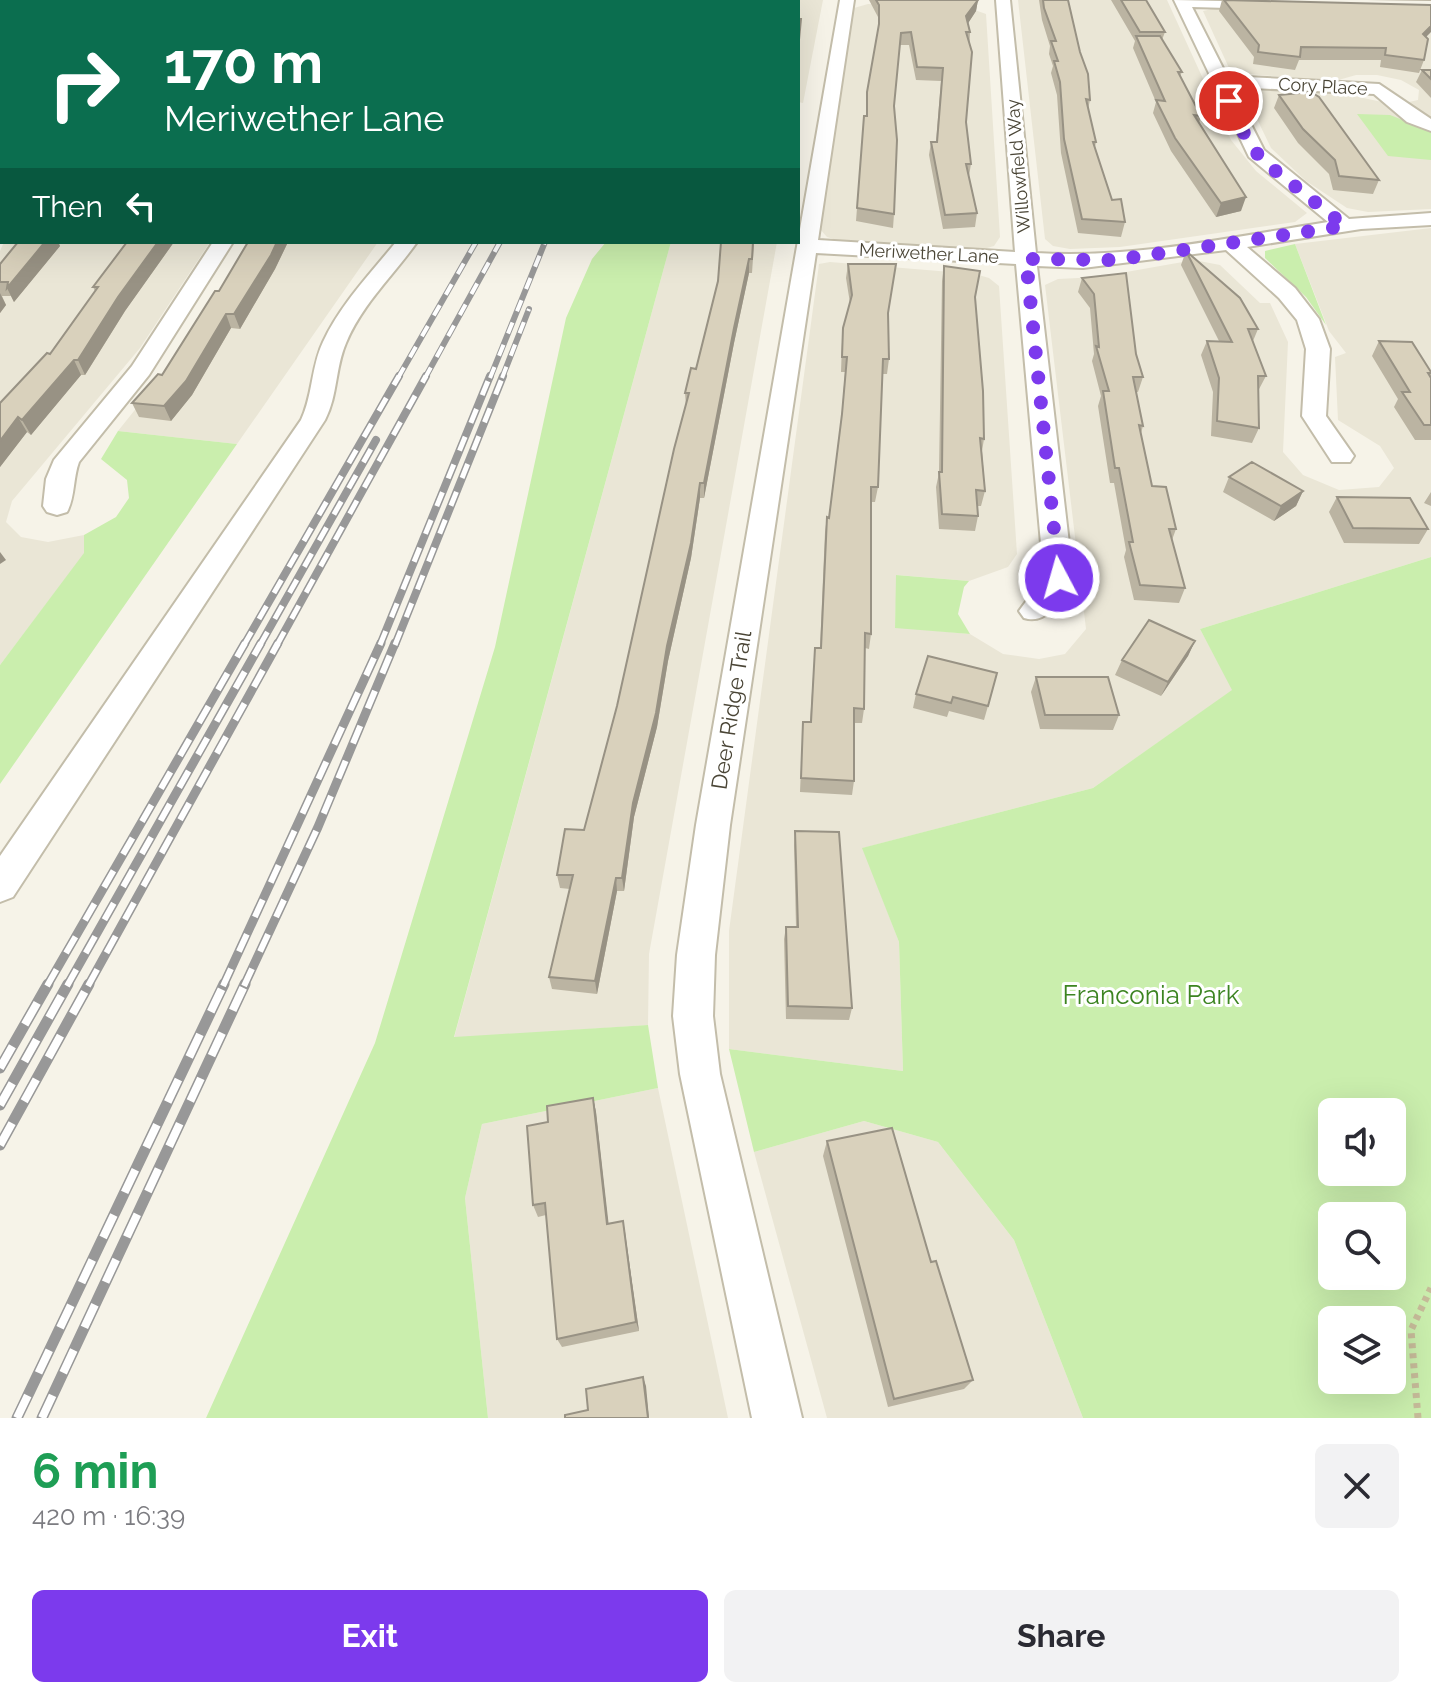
<!DOCTYPE html>
<html lang="en">
<head>
<meta charset="utf-8">
<style>
  body { margin:0; font-family:Raleway,sans-serif; background:#f2f2f3; color:#2b2b33; height:100vh; display:flex; flex-direction:column; font-size:30px; white-space:nowrap }
  * { box-sizing:border-box; margin:0 }
  p { font-size:26px; color:#7c7c81 }
  .icon { flex:none; width:44px; height:44px; fill:none; stroke:currentColor; stroke-width:2; stroke-linecap:round; stroke-linejoin:round }
  .map { position:relative; height:1418px; overflow:hidden }
  .side { display:flex; flex-direction:column; background:#fff; flex:1 }
  .side>* { flex:none }
  .guide { position:absolute; left:0px; top:0px; width:800px; height:244px; box-shadow:0 8px 32px #0002; background:#0b6e4f; color:#fff; overflow:hidden }
  .fabs { position:absolute; left:1318px; top:1098px; display:grid; gap:16px }
  .fabs a { display:grid; place-items:center; width:88px; height:88px; border-radius:12px; background:#fff; box-shadow:0 8px 32px #0002; font-size:40px }
  .pin { position:absolute; display:grid; place-items:center; width:68px; height:68px; color:#fff; margin:-34px; border:4px solid #fff; border-radius:50%; box-shadow:0 2px 8px #0007 }
  .me { position:absolute; width:88px; margin:-44px; rotate:354deg; stroke-linejoin:round; filter:drop-shadow(0 0 6px #0008) }
  .turn { display:flex; align-items:center; gap:28px; height:168px; padding:0 32px; font-size:36px }
  .turn .icon { width:104px; height:104px; stroke-width:2.5 }
  .turn b { display:block; font-size:56px; line-height:68px }
  .then { display:flex; align-items:center; height:76px; padding:0 32px; background:#0003; gap:16px; font-size:30px }
  .round { display:grid; place-items:center; flex:none; width:84px; height:84px; border-radius:12px; background:#f2f2f3 }
  .headline { display:flex; align-items:center; justify-content:space-between; height:136px; padding:0 32px }
  h1 { font-size:48px; font-weight:700; line-height:60px; color:#1e9e55 }
  .button { display:flex; gap:16px; margin-top:auto; padding:16px 32px }
  .button a { flex:1; height:92px; border-radius:12px; background:#7c3aed; color:#fff; font-size:32px; font-weight:700; line-height:92px; text-align:center }
  .button a+a { background:#f2f2f3; color:#2b2b33 }
  .map>svg:first-child { display:block }
</style>
</head>
<body>
<div class="map">
<svg width="1431" height="1418" viewBox="0 0 1431 1418">
  <rect width="100%" height="100%" fill="#f6f3e8"/>
  <path fill="#eae6d6" d="M750,0H823L803,103L798,102V2Z
    M1018,0H1167L1231,140L1256,171L1307,213L1295,222L1120,247L1070,249L1053,246L1045,239Z
    M868,4L972,9L986,14L1000,237L994,246L980,250L844,242L827,237L820,229L854,8Z
    M1216,8L1431,17V209L1368,212L1347,208L1306,181L1271,148L1244,92L1255,90L1345,94L1396,105L1418,100L1419,90L1401,80L1377,75H1356L1335,81L1236,73L1229,68L1203,11Z
    M1431,228V557L1200,629L1233,690L1093,788L863,848L899,942L903,1071L729,1049V931L819,264L830,262L975,274L989,278L999,286L1017,554L1008,567L969,581L897,575L895,627L970,634L1003,654L1039,659L1065,654L1086,629L1045,285L1058,279L1098,277L1194,260L1220,265L1260,303H1270L1288,342L1283,452L1303,475L1339,490L1379,487L1394,468L1380,446L1338,420L1335,357L1346,353L1329,331L1295,244Z
    M4,242H210L140,348L12,501L6,522L21,537L48,542L84,535L85,553L0,665V251Z
    M251,242H378L237,444L118,431L186,346Z
    M671,242H777L649,954L648,1025L454,1038Z
    M658,1088L728,1418H488L465,1198L482,1124Z
    M864,1121L938,1142L1014,1240L1083,1418H827L754,1152Z"/>
  <path fill="#caeead" fill-rule="evenodd" d="M1357,114L1390,115L1431,131V160L1388,156Z
    M606,242H671L454,1037L648,1025L658,1088L482,1124L465,1198L488,1418H206L375,1043L495,647L566,318L592,259Z
    M1295,244L1326,325L1306,297L1265,258V251Z
    M118,431L237,444L0,784V665L84,553V535L116,517L129,498L127,480L101,459Z
    M1431,557V1418H1083L1014,1240L938,1142L864,1121L754,1152L729,1049L903,1071L899,942L862,848L1093,788L1232,690L1200,629ZM1332,1112H1392V1172H1332ZM1332,1216H1392V1276H1332ZM1332,1320H1392V1380H1332Z
    M896,575L969,581L964,587L958,614L970,634L895,628Z"/>
  <g fill="none" stroke-linecap="round" stroke-linejoin="round">
    <g stroke="#c3bdaa" stroke-width="4">
      <path id="minor" d="M840,0H854L818,240L1015,252L996,0H1010L1036,253C1134,259 1231,237 1328,222L1249,157L1174,0L1269,2V8L1264,9L1192,7L1227,76L1379,84L1431,119V131L1407,122L1374,94L1232,87L1264,150L1349,219L1431,213V225L1361,229L1247,247L1295,288L1319,319L1330,349L1326,416L1354,456L1350,462H1332L1302,416L1306,349L1297,320L1279,298L1226,250L1083,268L1037,266L1073,578C1062,597 1048,626 1024,618L1019,611L1044,577L1016,264L816,253L730,825L715,955L713,1016L720,1074L802,1418H752L680,1074L673,1016L677,955L696,825Z
        M2,183V195L0,196V184Z
        M213,242H233L149,375L79,462C73,478 75,498 67,512L57,515L47,512L43,506L46,479L54,460L132,366Z
        M396,242H417C394,275 362,304 346,343C335,368 338,395 325,420L13,897L0,902V856L301,420C313,395 311,367 323,342C340,305 370,274 396,242Z"/>
    </g>
    <path stroke="#c6bb99" stroke-width="7" stroke-dasharray="5 5" stroke-linecap="butt" d="M1418,1418L1411,1330L1431,1288"/>
    <use href="#minor" fill="#fff" fill-rule="evenodd"/>
    <g stroke="#989898" stroke-width="6">
      <path id="rail-far3" d="M398,378L476,242
        M425,378L500,242
        M490,378L545,242
        M502,378L529,309"/>
    </g>
    <g stroke="#989898" stroke-width="8">
      <path id="rail-far2" d="M244,645L399,376
        M260,645L376,440
        M277,645L426,376
        M380,645L490,376
        M395,645L503,376"/>
    </g>
    <g stroke="#989898" stroke-width="9">
      <path id="rail-far1" d="M47,986L245,643
        M67,986L261,643
        M88,986L278,643
        M223,986L381,643
        M244,986L318,827L395,643"/>
    </g>
    <g stroke="#989898" stroke-width="11">
      <path id="rail" d="M0,1068L48,984
        M0,1105L68,984
        M0,1145L89,984
        M17,1418L224,984
        M42,1418L245,984"/>
    </g>
    <use href="#rail-far3" stroke="#fff" stroke-width="4" stroke-dasharray="12" stroke-linecap="butt"/>
    <use href="#rail-far2" stroke="#fff" stroke-width="5" stroke-dasharray="15" stroke-linecap="butt"/>
    <use href="#rail-far1" stroke="#fff" stroke-width="6" stroke-dasharray="19" stroke-linecap="butt"/>
    <use href="#rail" stroke="#fff" stroke-width="8" stroke-dasharray="25" stroke-linecap="butt"/>
  </g>
  <path fill="#bbb4a2" d="M869,0H978L976,11L968,23L970,32L966,122L971,164L969,176L977,213L975,227L943,229L929,155L931,142H936L941,81L916,80L909,45H899L894,106V214L893,228L856,221L864,116H866L867,92L878,31V17Z
    M1039,0H1068L1090,100L1088,109L1096,142L1095,147L1112,200L1125,222L1121,237L1078,233L1061,153L1057,95L1051,73L1053,66L1049,54L1050,46L1042,20Z
    M1111,0H1146L1165,32L1162,40L1182,72L1180,76L1201,116L1199,123L1241,211L1216,217L1171,151L1153,113L1156,102L1133,48L1135,41Z
    M1222,0L1426,37L1424,60L1419,73L1380,67L1381,60H1299L1295,70L1253,64L1254,57L1219,11Z
    M1367,0H1431V1Z
    M1422,70H1431V98L1416,82Z
    M1279,95L1379,180L1373,194L1333,190L1329,174L1298,143L1274,108Z
    M18,242H58L60,246L14,302L11,296H2L6,305L0,313V264Z
    M127,242H174L125,311L85,375H81L31,435L27,432L0,467V403L50,354L95,291L93,287Z
    M248,242H288L275,269L240,329L231,328L192,395L171,421L139,417L132,403L162,375L219,291Z
    M721,242H759V244H754L752,273H749L734,343L704,498H700L691,558L668,661L657,727L634,817L624,891H617L597,994L552,989L549,977L570,889L560,888L557,875L584,830L617,706L686,406L685,393L696,369L718,281Z
    M1186,251L1258,329L1253,341L1266,376L1258,391L1259,428L1252,443L1211,436L1213,392L1201,355L1207,341H1219L1181,265Z
    M848,264L888,316L889,359L887,374H882L878,487L875,502H871V634L869,649L865,648L864,709L862,723H854V781L852,795L800,792L803,722H810L814,662L820,648L825,532L827,517L829,518L841,423L845,372H841L842,343L843,328L850,303L846,278Z
    M944,266L975,297L984,439L982,451L985,491L981,506H977L978,516L975,531L939,529L936,487L939,473L942,281Z
    M1126,273L1136,354L1143,377L1138,392H1136L1143,426L1141,433L1152,486L1176,529L1172,540L1185,588L1179,603L1134,600L1124,557L1126,550L1114,483H1110L1098,406L1101,396L1092,361L1094,354L1090,308L1078,292L1082,278Z
    M1379,341L1431,372V440H1415L1394,407L1398,399L1372,356Z
    M1229,477L1303,491L1296,506L1274,521L1223,492Z
    M1431,492V506L1424,503Z
    M1337,497L1428,529L1419,544L1344,543L1329,512Z
    M1195,641L1188,656L1161,696L1115,675L1122,660Z
    M928,656L988,706L984,720L949,711L947,717L913,708L916,694Z
    M1036,677L1119,715L1113,730L1040,729L1031,692Z
    M795,831L852,1008L849,1020L786,1019L784,939L786,927H796L794,845Z
    M593,1098L596,1112L608,1224L623,1221L639,1331L562,1347L557,1339L546,1215L538,1217L533,1205L548,1122Z
    M827,1141L931,1262L973,1380L964,1389L888,1407L823,1156Z"/>
  <path fill="#989284" d="M411,0H424L422,2H409Z
    M978,0L976,11L965,28L966,16Z
    M1431,26V32L1417,46L1423,34Z
    M1246,197L1241,211L1216,217L1221,203Z
    M45,242H58L60,246L14,302L7,288Z
    M158,242H174L125,311L85,375L78,360L118,297Z
    M277,242H288L275,269L240,329L234,314Z
    M749,259V273L734,343L704,498V483L734,328Z
    M0,293L6,305L0,313Z
    M226,314L231,328L192,395L171,421L164,406Z
    M74,360L81,375L31,435L22,420Z
    M18,417L27,432L0,467V441Z
    M700,483V498L691,558L668,661L657,727L634,817L624,891L622,878L633,803L667,646Z
    M1303,491L1296,506L1274,521L1281,506Z
    M0,552L6,560L0,564Z
    M1195,641L1188,656L1161,696L1168,682Z
    M616,878L617,891L597,994L595,981Z
    M593,1098L596,1112L610,1236L607,1224Z
    M623,1221L625,1232L639,1331L636,1322Z
    M643,1377L646,1386L649,1418H648Z"/>
  <path fill="#d9d1bc" stroke="#989284" stroke-width="2" d="M297,0H411L409,2H293Z
    M876,0H978L966,16L970,32H966L972,52L966,122L971,164H966L977,213L945,215L931,142H937L943,68L917,67L911,32L901,33L894,106L897,140L894,214L857,208L864,116H867V92L879,24V5Z
    M1043,0H1068L1080,52L1088,74L1090,100L1086,99L1096,142H1093L1112,200L1121,199L1125,222L1082,219L1064,139L1060,82L1054,61H1058L1051,41H1056L1044,8Z
    M1121,0H1146L1165,32H1140Z
    M1224,0L1431,5V26L1423,34L1428,39L1424,60L1385,55L1386,48L1301,47L1300,57L1258,52L1259,45Z
    M798,4V19H801L798,50Z
    M1136,36H1160L1182,72H1178L1201,116L1194,115L1246,197L1221,203L1175,138L1156,100L1165,101Z
    M1422,70H1431V79Z
    M1,75H2V127L0,111Z
    M1311,92L1319,97L1379,180L1339,176L1335,160L1303,129L1279,95Z
    M18,242H45L7,288L8,282H0V264Z
    M127,242H158L118,297L78,360H74L22,420L18,417L0,441V403L47,353L50,354L98,287H93Z
    M248,242H277L271,255L234,314H226L186,381L164,406L132,403L158,374L162,375L215,291H219Z
    M721,242H753L752,259H749L734,328L704,483H700L691,543L667,646L656,713L633,803L622,878H616L595,981L549,977L573,875H557L565,829L584,830L617,706L674,449L689,393H685L691,368L696,369L718,281Z
    M1186,251L1240,298L1258,329H1248L1266,376H1258L1259,428L1217,421L1219,378L1207,341L1232,342Z
    M848,264H896L888,313L889,359H883L878,487H871V634L865,633L864,709L854,708V781L801,778L803,722H811L815,648H821L827,517L829,518L842,414L847,357H842L843,328L852,295Z
    M944,266L980,271L975,297L983,391L984,439L980,438L985,491L976,490L978,516L942,514L939,472H942Z
    M1126,273L1136,354L1143,377H1133L1143,426L1139,425L1152,486L1166,487L1176,529H1169L1185,588L1140,585L1129,542H1133L1119,468H1115L1103,391H1109L1096,346L1099,347L1094,294L1082,278Z
    M1379,341L1412,342L1431,372V373H1428L1431,378V425H1424L1402,392H1410Z
    M1252,462L1303,491L1281,506L1229,477Z
    M1337,497L1410,498L1428,529L1353,528Z
    M1149,620L1195,641L1168,682L1122,660Z
    M928,656L997,673L988,706L953,697L951,703L916,694Z
    M1036,677H1108L1119,715H1045Z
    M795,831L839,832L852,1008L788,1006L786,927H798Z
    M593,1098L607,1224L623,1221L636,1322L557,1339L545,1203L533,1205L527,1126L548,1122L547,1106Z
    M892,1128L931,1262L936,1261L973,1380L894,1399L827,1141Z
    M643,1377L648,1418H565V1415L588,1410L586,1389Z"/>
  <g fill="none" stroke-linecap="round" stroke-linejoin="round">
    <path stroke="#7c3aed" stroke-width="14" stroke-dasharray="0 25.2" d="M1059,578L1026,259L1115,260L1345,226L1263,161L1248,142L1229,101"/>
  </g>
  <g text-anchor="middle" dominant-baseline="central" stroke-width="6" stroke-linejoin="round" paint-order="stroke">
    <g font-size="18" fill="#4a4536" stroke="#fff">
      <text transform="translate(1323 86) rotate(3)">Cory Place</text>
      <text transform="translate(1018 166) rotate(-95)">Willowfield Way</text>
      <text transform="translate(929 253) rotate(3)">Meriwether Lane</text>
    </g>
    <g font-size="22" fill="#4a4536" stroke="#fff">
      <text transform="translate(731 710) rotate(-81)">Deer Ridge Trail</text>
    </g>
    <g font-size="26" fill="#3c8421" stroke="#fff">
      <text x="1151" y="995">Franconia Park</text>
    </g>
  </g>
</svg>
<div class="fabs">
<a><svg class="icon" aria-label="sound" viewBox="0 0 24 24"><path d="M4 9h4l5-4v14l-5-4H4zM17 9q2 3 0 6"/></svg></a>
<a><svg class="icon" aria-label="search" viewBox="0 0 24 24"><circle cx="10" cy="10" r="6"/><path d="M15 15l6 6"/></svg></a>
<a><svg class="icon" aria-label="layers" viewBox="0 0 24 24"><path d="M12 4l9 5-9 5-9-5zM3 14l9 5 9-5"/></svg></a>
</div>
<div class="pin" style="left:1229px;top:101px;background:#d93025"><svg class="icon" aria-label="arrive" viewBox="0 0 24 24"><path d="M6 21V4h12l-3 4 3 4H6"/></svg></div>
<svg class="me" style="left:1059px;top:578px" viewBox="-20 -20 40 40"><circle r="17" fill="#7c3aed" stroke="#fff" stroke-width="3"/><path d="M0-11L8 9 0 5-8 9z" fill="#fff"/></svg>
<div class="guide">
<div class="turn"><svg class="icon" aria-label="right" viewBox="0 0 24 24"><path d="M7 20v-9h11M14 6l5 5-5 5"/></svg><div><b>170 m</b>Meriwether Lane</div></div>
<div class="then">Then<svg class="icon" aria-label="left" viewBox="0 0 24 24"><path d="M17 20v-9H6M10 6l-5 5 5 5"/></svg></div>
</div>
</div>
<section class="side">
<div class="headline"><div><h1>6 min</h1><p>420 m · 16:39</p></div><a class="round"><svg class="icon" aria-label="close" viewBox="0 0 24 24"><path d="M6 6l12 12M18 6L6 18"/></svg></a></div>
<div class="button"><a>Exit</a><a>Share</a></div>
</section>
</body>
</html>
